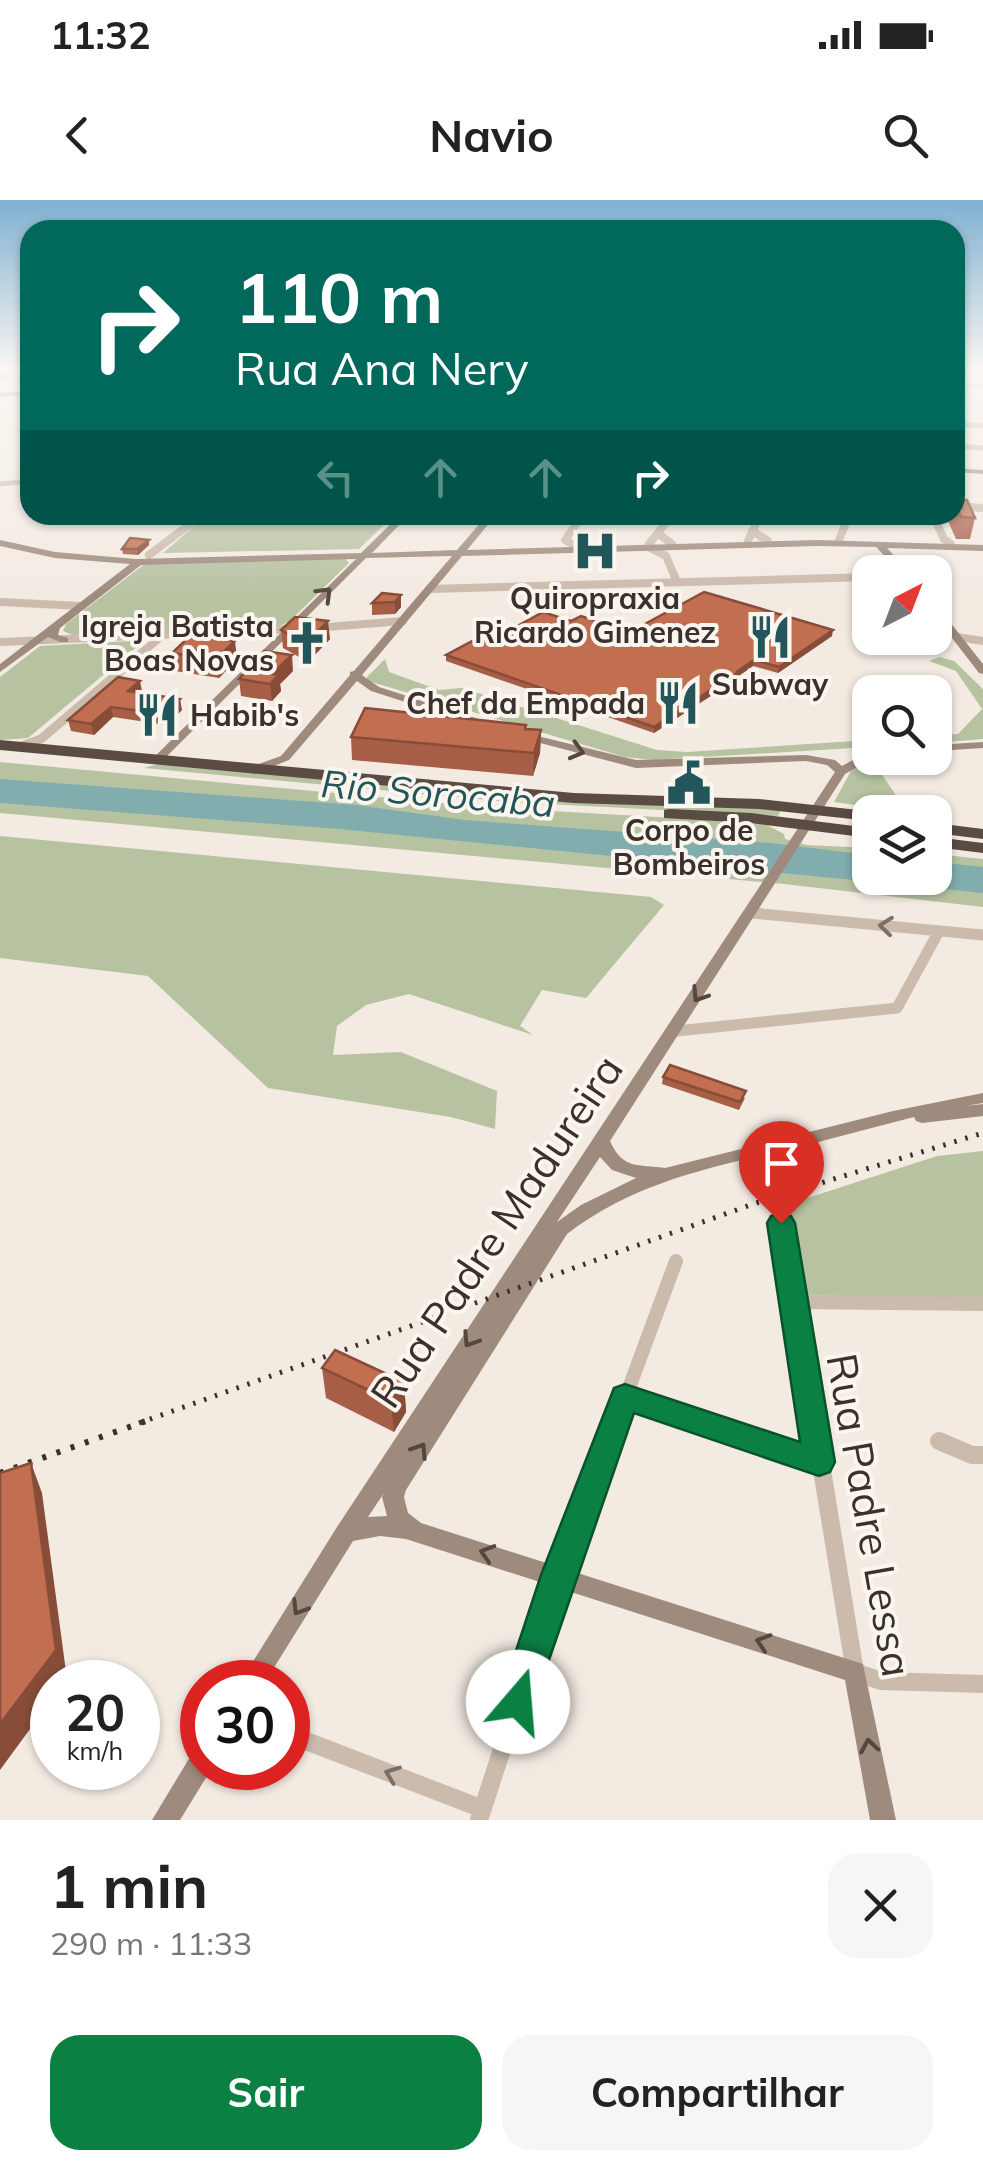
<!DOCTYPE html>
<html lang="pt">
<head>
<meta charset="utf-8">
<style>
  body { margin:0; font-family:Mulish,sans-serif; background:#f6f6f6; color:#222; height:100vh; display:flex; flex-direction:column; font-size:38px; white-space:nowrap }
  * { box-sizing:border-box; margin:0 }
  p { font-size:32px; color:#767676 }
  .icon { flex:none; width:55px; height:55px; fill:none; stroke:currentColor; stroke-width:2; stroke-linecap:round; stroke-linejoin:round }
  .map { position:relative; height:1620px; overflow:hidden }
  .details { display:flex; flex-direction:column; background:#fff; flex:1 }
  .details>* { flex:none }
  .banner { position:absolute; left:20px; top:20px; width:945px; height:305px; border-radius:30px; box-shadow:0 2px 8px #0004; background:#00695c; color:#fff; overflow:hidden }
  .needle { width:65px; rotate:42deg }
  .tools { position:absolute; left:852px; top:355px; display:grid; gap:20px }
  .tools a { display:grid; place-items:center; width:100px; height:100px; border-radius:20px; background:#fff; box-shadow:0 2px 8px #0004; font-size:50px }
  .speed { position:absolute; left:30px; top:1460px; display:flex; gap:20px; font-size:50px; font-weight:700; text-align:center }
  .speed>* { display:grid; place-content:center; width:130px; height:130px; border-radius:50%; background:#fff; box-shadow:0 2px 8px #0004; line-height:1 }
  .speed small { font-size:25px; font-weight:400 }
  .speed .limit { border:15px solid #d22; background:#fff; color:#111 }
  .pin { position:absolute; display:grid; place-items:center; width:85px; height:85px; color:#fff; margin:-102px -42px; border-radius:50% 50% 50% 0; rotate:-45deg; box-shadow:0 0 10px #0007 }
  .pin .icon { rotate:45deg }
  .me { position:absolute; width:110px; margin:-55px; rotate:18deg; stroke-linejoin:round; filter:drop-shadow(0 0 8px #0008) }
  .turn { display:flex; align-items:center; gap:35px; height:210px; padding:0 50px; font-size:45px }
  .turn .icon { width:130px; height:130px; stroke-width:2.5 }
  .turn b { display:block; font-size:70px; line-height:85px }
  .lanes { display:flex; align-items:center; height:95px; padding:0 50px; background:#0003; justify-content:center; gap:50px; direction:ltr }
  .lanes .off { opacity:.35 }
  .round { display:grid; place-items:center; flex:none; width:105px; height:105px; border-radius:30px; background:#f6f6f6 }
  .headline { display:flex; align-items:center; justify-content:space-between; height:170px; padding:0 50px }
  h1 { font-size:60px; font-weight:700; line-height:75px }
  .button { display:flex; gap:20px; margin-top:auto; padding:20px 50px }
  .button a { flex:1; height:115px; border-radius:30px; background:#0b8043; color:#fff; font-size:40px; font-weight:700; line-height:115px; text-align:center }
  .button a+a { background:#f6f6f6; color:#222 }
  .status { display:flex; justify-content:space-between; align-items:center; height:70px; padding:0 50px; background:#fff; direction:ltr }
  .status svg { height:28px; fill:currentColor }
  header { display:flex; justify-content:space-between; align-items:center; height:130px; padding:0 50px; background:#fff; font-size:45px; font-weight:700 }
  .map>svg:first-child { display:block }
</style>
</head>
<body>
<div class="status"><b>11:32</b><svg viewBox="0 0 49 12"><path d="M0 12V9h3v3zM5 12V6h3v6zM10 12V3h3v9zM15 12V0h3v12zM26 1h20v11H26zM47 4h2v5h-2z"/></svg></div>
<header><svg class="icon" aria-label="back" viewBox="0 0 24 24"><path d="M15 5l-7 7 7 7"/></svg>Navio<svg class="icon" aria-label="search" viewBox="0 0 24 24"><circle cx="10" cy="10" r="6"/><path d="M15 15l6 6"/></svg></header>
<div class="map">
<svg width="983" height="1620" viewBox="0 0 983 1620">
  <rect width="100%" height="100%" fill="#f3ebe2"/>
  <path fill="#b7c2a1" d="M207,315H394L359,349L163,353Z
    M344,357L349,363L291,420L280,426L72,435L63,431L66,424L146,363Z
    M132,441L139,445L28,538L0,540V477L40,446Z
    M940,457L954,461L983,489V539L935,543V535L958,534L982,509L956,471L929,461Z
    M385,459L389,472L439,490L462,488L657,550L687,552L870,540V547L653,560L625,557L368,481L367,477Z
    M871,558L907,612L834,602L851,571Z
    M0,562L498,608L763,623L784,634L785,639L807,645L870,648V678H935V654L983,659V707L784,684L0,613Z
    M158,564L563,601L782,608L778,616L510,602L144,568Z
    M0,636L651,697L664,705L586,798L542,790L520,826L533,835L409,794L366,805L337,826L333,855L401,852L497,891L495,929L451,917L268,888L148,776L0,758Z
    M983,951V1100L801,1095L786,1005L937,956Z"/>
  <path fill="#81adaf" d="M0,579L357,605L464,620L770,643L870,655V678H935V662L983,667V693L339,629L0,603Z"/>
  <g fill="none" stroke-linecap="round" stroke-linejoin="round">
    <path stroke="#cbbbad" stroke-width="5" d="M17,168L25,193
      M955,186H983
      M955,224L983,226
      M955,246L983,248
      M0,284L30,281"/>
    <path stroke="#cbbbad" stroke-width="8" d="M955,306L983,308
      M109,315L196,319
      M933,315L944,339L951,344
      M752,331L768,341
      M660,335L672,344
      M839,340L849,315
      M748,341L760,315
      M649,344L672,315
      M576,346L565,340L583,315
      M650,348L666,356L677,382
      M149,355L194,321
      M430,389L870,377
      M0,402L82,406
      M314,428L403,421
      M957,437L983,441
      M0,442L295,429
      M139,455L163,435"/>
    <path stroke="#cbbbad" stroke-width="9" d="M22,546L41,539L142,453"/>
    <path stroke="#cbbbad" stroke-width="11" d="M752,713L983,735
      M677,831L897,808L939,731"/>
    <path stroke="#cbbbad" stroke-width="14" d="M781,1023L814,1223
      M793,1102L983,1104
      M625,1197L704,1223
      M616,1223L676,1061"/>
    <path stroke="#cbbbad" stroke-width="18" d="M696,1221L819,1262
      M814,1221L855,1472L881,1481L983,1484
      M939,1241L972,1255H983
      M288,1534L483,1609
      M479,1620L559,1375L616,1221"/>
    <path fill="#9f8b7e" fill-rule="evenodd" d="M30,172V176L0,178V174Z
      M30,191V195L0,197V193Z
      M955,268L983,270V274L955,272Z
      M400,315H409L372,353L457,350L487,315H496L467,350L817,340L983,345V351L887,348L909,372H900L876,347L817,346L462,356L362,475L379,487L488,522V526H480L371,491L357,481L289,560L254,574L250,573V567L281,556L350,475V472L354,471L452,356L366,358L160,563H152L150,561L356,359L141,365L60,428L58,435L68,438V442H60L48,437L0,472V464L130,364L55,358L0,346V340L55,352L136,359L361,353Z
      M935,406L938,407L983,464V474L979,473L935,416Z
      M521,532L636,560L806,555L835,560L842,566L866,553L870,552V558H874L845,574L610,941C623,970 638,964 665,968L893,911L983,893V903L965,906L983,904V916L922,923L916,921L914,917C874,927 835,938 795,948C712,967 637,981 567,1034L406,1290L404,1297L408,1313L421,1323L863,1464L896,1620H870L845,1480L406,1339L380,1336L353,1341L265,1482H240L337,1327L835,572L827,565L806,561L636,568L517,537V533ZM600,957L612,970L636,978L581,1005L557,1022ZM384,1293L382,1297L387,1316L368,1317Z
      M983,542V548L935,551V545Z
      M202,1549V1568H212L180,1620H152L193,1552Z"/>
    <path fill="#5a4b43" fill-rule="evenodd" d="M0,540L574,593L759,599L876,612H870V621L759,609L574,603L0,550Z
      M670,609L751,613L870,628V638L751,623L664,618V610Z
      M935,623L983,629V639L935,633Z
      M935,637L983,643V653L935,647Z"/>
    <path stroke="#3a302c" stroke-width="5" stroke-dasharray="2.5 9" stroke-linecap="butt" d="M139,1223L756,1003L983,933"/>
    <path stroke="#3a302c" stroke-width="6" stroke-dasharray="4 11" stroke-linecap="butt" d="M0,1273L146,1221"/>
  </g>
  <path fill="#a65f46" d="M955,300L975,318L970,339H956L948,321L949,315H955Z
    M149,345L138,355L123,354L122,349Z
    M401,395V407L395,414L372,415V403Z
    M571,421L630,432L832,436L778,473L753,466L737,477L732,486H726L654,533L446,461V455L490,441Z
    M281,430L330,439L308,462L283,448Z
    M172,453L237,459L219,478L175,471Z
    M293,471L280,484L281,491L272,501L241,496L239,479Z
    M142,491L140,493L182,510L166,525L113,517L94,535L71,531L68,520Z
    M526,529L541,530L540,553L533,576L352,560L351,537Z
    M663,877L745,898L739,910L662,884Z
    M322,1168L404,1182L406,1212L394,1232L326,1198Z"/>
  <path fill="#874d39" d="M149,340V345L138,355L137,349Z
    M401,395V407L395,414V402Z
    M328,421L330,439L308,462L306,444Z
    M833,430L832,436L778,473L779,467Z
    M235,441L237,459L219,478L216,459Z
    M292,455L293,471L280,484L281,491L272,501L270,484L272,474Z
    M754,460L753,466L737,477L732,486V480L738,471Z
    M726,480V486L654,533V527Z
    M140,481L142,491L130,502L128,491Z
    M180,499L182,510L166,525L164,514Z
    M111,507L113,517L94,535L91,524Z
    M541,530L540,553L533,576L534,553Z
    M404,1182L406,1212L394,1232L391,1201Z
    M31,1263L42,1293L67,1479L64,1482H52V1499L0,1570V1524Z"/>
  <path fill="#c16e51" stroke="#874d39" stroke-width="2.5" d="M955,300H967L975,318L961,317L955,305Z
    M130,338L149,340L137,349H122Z
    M704,392L833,430L779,467L754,460L738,471L732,480H726L654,527L446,455L480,437L490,441L543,412L571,421L581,416L630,432Z
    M382,393L401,395L395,402L372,403Z
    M295,417L328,421L306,444L281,430Z
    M191,435L235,441L216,459L172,453Z
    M264,451L292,455L272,474L279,475L270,484L239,479Z
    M118,477L140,481L128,491L180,499L164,514L111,507L91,524L68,520Z
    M365,508L526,525L525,529L541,530L534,553L351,537Z
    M670,865L746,891L740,902L663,877Z
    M335,1150L404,1182L391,1201L322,1168Z
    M31,1263L56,1450L0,1524V1273Z"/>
  <defs><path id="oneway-chevron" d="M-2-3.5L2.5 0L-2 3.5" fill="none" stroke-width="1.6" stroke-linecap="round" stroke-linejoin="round" transform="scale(2.5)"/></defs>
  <g stroke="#534740">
    <use href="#oneway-chevron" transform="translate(325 394) rotate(-45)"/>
    <use href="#oneway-chevron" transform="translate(577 551) rotate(15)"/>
    <use href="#oneway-chevron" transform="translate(699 795) rotate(123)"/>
    <use href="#oneway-chevron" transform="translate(470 1140) rotate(123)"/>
    <use href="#oneway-chevron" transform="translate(420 1250) rotate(-57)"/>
    <use href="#oneway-chevron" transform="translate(487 1353) rotate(-163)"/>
    <use href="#oneway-chevron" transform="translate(299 1408) rotate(122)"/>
    <use href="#oneway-chevron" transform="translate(763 1442) rotate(-162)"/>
    <use href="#oneway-chevron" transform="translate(869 1546) rotate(-100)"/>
  </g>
  <g stroke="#7b6f66">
    <use href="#oneway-chevron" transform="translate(886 726) rotate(-174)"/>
    <use href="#oneway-chevron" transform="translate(392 1574) rotate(-159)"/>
  </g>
  <linearGradient id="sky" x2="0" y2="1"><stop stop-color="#7fb1d1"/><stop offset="0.43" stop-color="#faf6f2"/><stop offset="1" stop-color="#faf6f2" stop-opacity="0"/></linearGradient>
  <rect width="983" height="395" fill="url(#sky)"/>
  <path fill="#0b8043" stroke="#07532c" stroke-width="2.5" d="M781,1013L791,1016L795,1023L835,1262L830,1272L819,1276L634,1213L530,1515L518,1521L505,1515L499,1502L541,1375L614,1188L625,1184L800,1242L767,1023L771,1016Z"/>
  <defs>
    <g id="hospital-bare" transform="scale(3.45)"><path d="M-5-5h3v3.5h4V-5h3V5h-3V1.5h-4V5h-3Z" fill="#22565a" stroke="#faf5ee" stroke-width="2.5" paint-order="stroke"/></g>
    <g id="restaurant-bare" transform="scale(3.45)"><path d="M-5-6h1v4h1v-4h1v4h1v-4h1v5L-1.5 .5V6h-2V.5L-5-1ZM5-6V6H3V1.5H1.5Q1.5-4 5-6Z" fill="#22565a" stroke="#faf5ee" stroke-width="2.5" paint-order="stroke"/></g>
    <g id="church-bare" transform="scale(3.45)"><path d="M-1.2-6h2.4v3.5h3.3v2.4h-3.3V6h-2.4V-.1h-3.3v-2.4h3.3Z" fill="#22565a" stroke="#faf5ee" stroke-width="2.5" paint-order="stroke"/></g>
    <g id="civic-bare" transform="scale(3.45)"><path d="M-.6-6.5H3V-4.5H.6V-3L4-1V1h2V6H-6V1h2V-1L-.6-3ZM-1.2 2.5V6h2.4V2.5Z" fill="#22565a" stroke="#faf5ee" stroke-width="2.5" paint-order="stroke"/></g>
  </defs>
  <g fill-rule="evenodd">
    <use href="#hospital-bare" x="595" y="351"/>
    <use href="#restaurant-bare" x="770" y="437"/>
    <use href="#church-bare" x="307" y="443"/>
    <use href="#restaurant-bare" x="678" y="503"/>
    <use href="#restaurant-bare" x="157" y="515"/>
    <use href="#civic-bare" x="689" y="583"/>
  </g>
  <g text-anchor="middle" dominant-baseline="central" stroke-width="8" stroke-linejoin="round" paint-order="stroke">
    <g font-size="30" font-weight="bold" fill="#3a302c" stroke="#faf5ee">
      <text x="595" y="398">Quiropraxia<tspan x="595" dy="34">Ricardo Gimenez</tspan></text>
      <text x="274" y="426" text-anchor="end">Igreja Batista<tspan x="274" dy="34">Boas Novas</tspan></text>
      <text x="770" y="484">Subway</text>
      <text x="645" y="503" text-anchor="end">Chef da Empada</text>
      <text x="190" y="515" text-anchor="start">Habib's</text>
      <text x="689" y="630">Corpo de<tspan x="689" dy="34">Bombeiros</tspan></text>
    </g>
    <g font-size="38" font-style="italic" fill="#22565a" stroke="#faf5ee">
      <text transform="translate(438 593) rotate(5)">Rio Sorocaba</text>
    </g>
    <g font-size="42" fill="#3a302c" stroke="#faf5ee">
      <text transform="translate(496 1031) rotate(-56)">Rua Padre Madureira</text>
      <text transform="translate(870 1315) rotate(80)">Rua Padre Lessa</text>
    </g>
  </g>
</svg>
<div class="tools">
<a><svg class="needle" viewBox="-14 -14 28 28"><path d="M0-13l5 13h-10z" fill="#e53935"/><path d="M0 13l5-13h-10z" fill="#767676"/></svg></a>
<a><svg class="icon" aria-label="search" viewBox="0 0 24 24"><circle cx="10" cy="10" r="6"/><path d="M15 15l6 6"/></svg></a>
<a><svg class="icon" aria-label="layers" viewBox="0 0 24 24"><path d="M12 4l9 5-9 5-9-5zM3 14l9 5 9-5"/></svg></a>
</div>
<div class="speed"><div>20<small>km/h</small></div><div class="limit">30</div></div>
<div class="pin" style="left:781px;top:1023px;background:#d93025"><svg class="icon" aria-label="arrive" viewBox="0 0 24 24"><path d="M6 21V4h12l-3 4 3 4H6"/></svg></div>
<svg class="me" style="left:518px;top:1502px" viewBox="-20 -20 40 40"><circle r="19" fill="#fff"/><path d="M0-13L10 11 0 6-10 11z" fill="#0b8043"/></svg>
<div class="banner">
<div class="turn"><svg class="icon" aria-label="right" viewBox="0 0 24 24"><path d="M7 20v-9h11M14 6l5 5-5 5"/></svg><div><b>110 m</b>Rua Ana Nery</div></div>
<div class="lanes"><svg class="icon off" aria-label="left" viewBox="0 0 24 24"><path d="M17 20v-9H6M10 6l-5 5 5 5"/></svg><svg class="icon off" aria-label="ahead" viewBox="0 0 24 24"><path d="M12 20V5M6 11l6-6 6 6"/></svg><svg class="icon off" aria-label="ahead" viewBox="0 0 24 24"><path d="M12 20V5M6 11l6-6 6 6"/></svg><svg class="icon" aria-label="right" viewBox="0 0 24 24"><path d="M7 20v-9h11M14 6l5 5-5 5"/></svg></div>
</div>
</div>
<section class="details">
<div class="headline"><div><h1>1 min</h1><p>290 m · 11:33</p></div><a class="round"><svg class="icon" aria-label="close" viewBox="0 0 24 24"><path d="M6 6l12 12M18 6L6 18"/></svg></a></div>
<div class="button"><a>Sair</a><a>Compartilhar</a></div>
</section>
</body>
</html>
